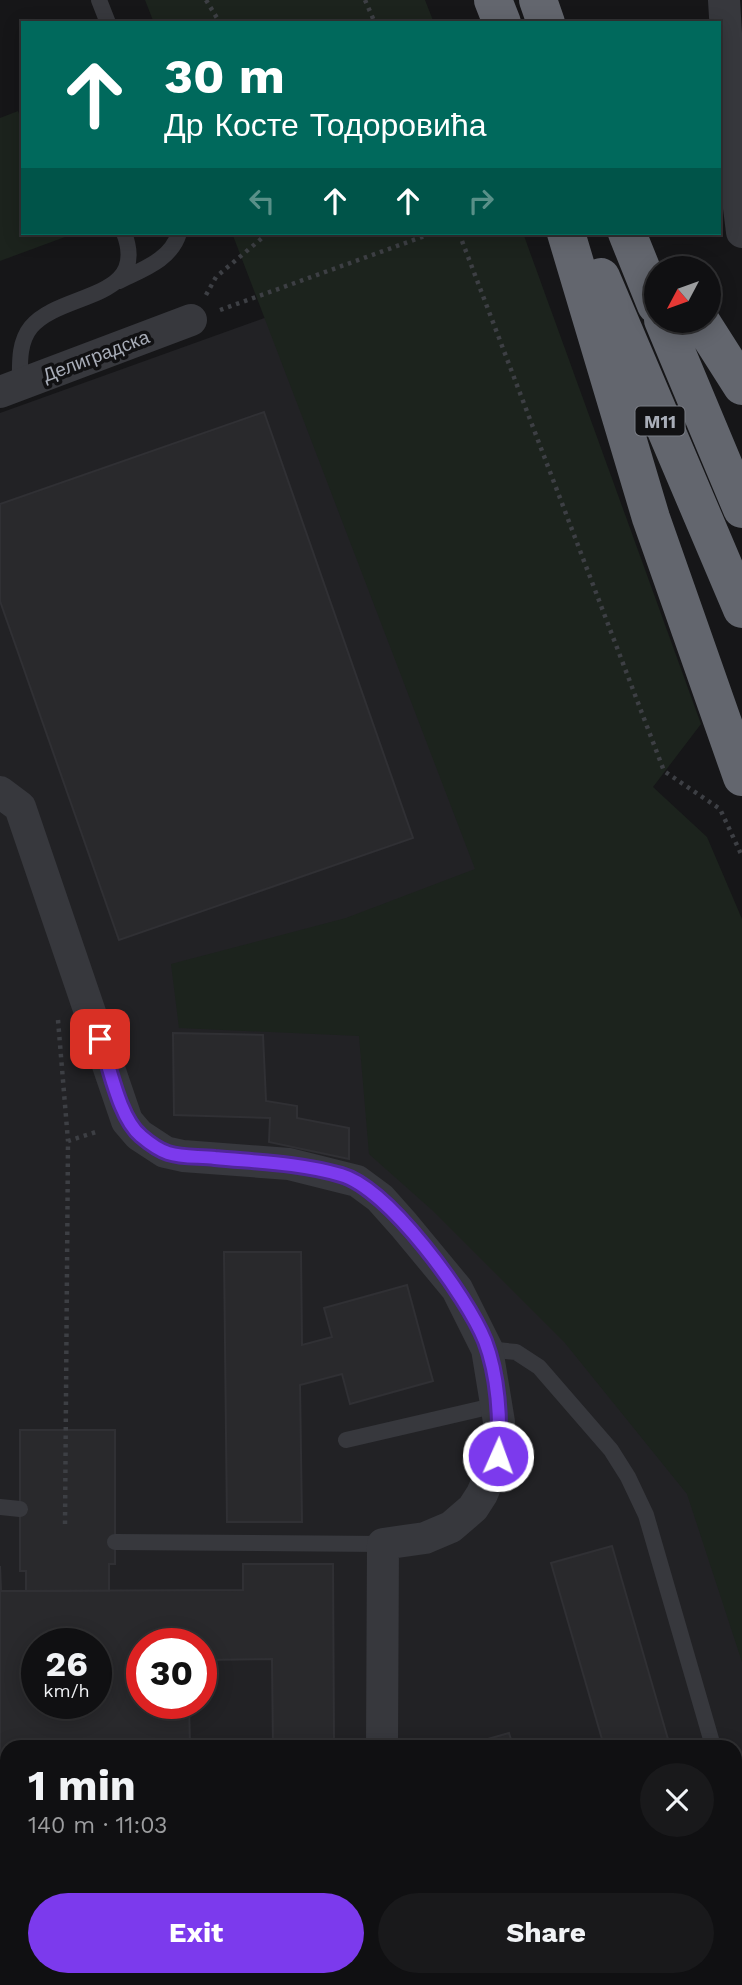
<!DOCTYPE html>
<html lang="en">
<head>
<meta charset="utf-8">
<style>
  body { margin:0; font-family:"Work Sans",sans-serif; background:#19191b; color:#f1f3f6; height:100vh; display:flex; flex-direction:column; font-size:26px; white-space:nowrap }
  * { box-sizing:border-box; margin:0 }
  p { font-size:23px; color:#9c9d9f }
  .icon { flex:none; width:38px; height:38px; fill:none; stroke:currentColor; stroke-width:2; stroke-linecap:round; stroke-linejoin:round }
  .map { position:relative; flex:1; overflow:hidden }
  .panel { position:absolute; left:0px; top:1740px; width:742px; height:247px; display:flex; flex-direction:column; background:#101012; border-radius:21px 21px 0 0; box-shadow:0 4px 18px #0003,0 0 0 2px #303032 }
  .panel>* { flex:none }
  .banner { position:absolute; left:21px; top:21px; width:700px; height:214px; border-radius:0px; box-shadow:0 4px 18px #0003,0 0 0 2px #303032; background:#00695c; color:#fff; overflow:hidden }
  .needle { width:46px; rotate:229deg }
  .tools { position:absolute; left:644px; top:256px; display:grid; gap:14px }
  .tools a { display:grid; place-items:center; width:77px; height:77px; border-radius:50%; background:#101012; box-shadow:0 4px 18px #0003,0 0 0 2px #303032; font-size:35px }
  .speed { position:absolute; left:21px; top:1628px; display:flex; gap:14px; font-size:35px; font-weight:700; text-align:center }
  .speed>* { display:grid; place-content:center; width:91px; height:91px; border-radius:50%; background:#101012; box-shadow:0 4px 18px #0003,0 0 0 2px #303032; line-height:1 }
  .speed small { font-size:18px; font-weight:400 }
  .speed .limit { border:10px solid #d22; background:#fff; color:#111 }
  .pin { position:absolute; display:grid; place-items:center; width:60px; height:60px; color:#fff; margin:-30px; border-radius:14px; box-shadow:0 4px 10px #0006 }
  .me { position:absolute; width:77px; margin:-38px; rotate:2deg; stroke-linejoin:round; filter:drop-shadow(0 0 5px #0008) }
  .turn { display:flex; align-items:center; gap:24px; height:147px; padding:0 28px; font-size:32px }
  .turn .icon { width:91px; height:91px; stroke-width:2.5 }
  .turn b { display:block; font-size:49px; line-height:60px }
  .lanes { display:flex; align-items:center; height:66px; padding:0 28px; background:#0003; justify-content:center; gap:35px; direction:ltr }
  .lanes .off { opacity:.35 }
  .round { display:grid; place-items:center; flex:none; width:74px; height:74px; border-radius:37px; background:#19191b }
  .summary { display:flex; align-items:center; justify-content:space-between; height:119px; padding:0 28px }
  h1 { font-size:42px; font-weight:700; line-height:52px }
  .cta { display:flex; gap:14px; margin-top:auto; padding:14px 28px }
  .cta a { flex:1; height:80px; border-radius:42px; background:#7c3aed; color:#fff; font-size:28px; font-weight:700; line-height:80px; text-align:center }
  .cta a+a { background:#19191b; color:#f1f3f6 }
  .map>svg:first-child { display:block }
</style>
</head>
<body>
<div class="map">
<svg width="742" height="1985" viewBox="0 0 742 1985">
  <rect width="100%" height="100%" fill="#161618"/>
  <path fill="#222225" fill-rule="evenodd" d="M273,315L701,1482L742,1610V1985H0V413ZM37,1643H96V1703H37ZM142,1643H201V1703H142ZM7,1746H735V1979H7Z"/>
  <path fill="#1c231d" d="M145,0H425L434,23H154Z
    M18,111L23,124V233H63L65,237L0,261V118Z
    M232,233H523L701,724L653,787L707,837L742,919V1662L687,1494L565,1343L432,1210L369,1154L359,1036L179,1028L171,964L346,918L475,869Z"/>
  <path fill="#29292c" stroke="#303034" stroke-width="2" fill-rule="evenodd" d="M264,412L413,838L119,940L0,601V504Z
    M173,1033L263,1035L266,1101L297,1106V1118L349,1128V1159L269,1142L270,1118L174,1115Z
    M224,1252H301L302,1345L332,1337L324,1308L407,1285L433,1381L350,1404L342,1374L300,1385L302,1522H227Z
    M20,1430H115V1564H109V1591H26V1571H20Z
    M612,1546L670,1746H604L551,1563Z
    M243,1564H333L334,1746H273L272,1659L201,1660V1643H142V1703H189L190,1746H7V1979H233V1985H0V1566L1,1591L243,1590ZM37,1643H96V1703H37Z
    M509,1733L513,1746H463Z
    M735,1967L740,1985H675L673,1979H735Z
    M487,1979H558V1985H487Z"/>
  <g fill="none" stroke-linecap="round" stroke-linejoin="round">
    <path stroke="#3d3f44" stroke-width="4.5" stroke-dasharray="3.5 5" stroke-linecap="butt" d="M206,0L220,23
      M365,0L375,23
      M459,233L664,771L720,809L742,856
      M206,295L216,277L268,233
      M220,310L433,233
      M58,1020L68,1141
      M65,1524L68,1141L99,1131"/>
    <path stroke="#37383d" stroke-width="16" d="M99,0L108,23
      M119,281C143,269 171,260 179,233
      M20,384C20,365 18,343 31,327C61,291 150,301 124,233
      M487,1349L516,1352L539,1367L611,1450L628,1477L646,1515L713,1746
      M346,1440L497,1405
      M0,1507L20,1509
      M115,1542L383,1544
      M735,1823L742,1847"/>
    <path stroke="#37383d" stroke-width="32" d="M724,0L734,167L742,232
      M0,392L191,320
      M0,792L20,807L127,1121L139,1135L165,1152L183,1156L289,1164L357,1181L380,1198L404,1225L457,1289L487,1349L499,1422L498,1456L482,1494L473,1508L451,1527L425,1538L383,1544L382,1746
      M383,1979V1985"/>
    <path stroke="#63666e" stroke-width="38" d="M493,0L502,23
      M538,0L546,23
      M566,233L651,518L742,777
      M627,233L656,305
      M601,277L742,609
      M663,320L742,509
      M700,320L742,386"/>
  </g>
  <g fill="none" stroke-linecap="round" stroke-linejoin="round">
    <g stroke="#51269a" stroke-width="18">
      <path id="route" d="M100,1039C110,1067 119,1118 141,1136C148,1142 159,1150 168,1153C183,1158 199,1156 215,1158C257,1162 300,1163 341,1175C388,1188 467,1296 485,1341C498,1375 501,1420 498,1456"/>
    </g>
    <use href="#route" stroke="#7c3aed" stroke-width="12"/>
  </g>
  <g text-anchor="middle" dominant-baseline="central" stroke-width="7" stroke-linejoin="round" paint-order="stroke">
    <rect fill="#111113" stroke="#7b7e86" stroke-width="2" x="635.5" y="406.5" width="49" height="29" rx="5"/>
    <g font-size="18" font-weight="bold" fill="#a8adb8">
      <text x="660" y="421">M11</text>
    </g>
    <g font-size="19" fill="#a8adb8" stroke="#111113">
      <text transform="translate(96 356) rotate(-21)">Делиградска</text>
    </g>
  </g>
</svg>
<div class="tools">
<a><svg class="needle" viewBox="-14 -14 28 28"><path d="M0-13l5 13h-10z" fill="#e53935"/><path d="M0 13l5-13h-10z" fill="#9c9d9f"/></svg></a>
</div>
<div class="speed"><div>26<small>km/h</small></div><div class="limit">30</div></div>
<div class="pin" style="left:100px;top:1039px;background:#d93025"><svg class="icon" aria-label="arrive" viewBox="0 0 24 24"><path d="M6 21V4h12l-3 4 3 4H6"/></svg></div>
<svg class="me" style="left:498px;top:1456px" viewBox="-20 -20 40 40"><circle r="17" fill="#7c3aed" stroke="#fff" stroke-width="3"/><path d="M0-11L8 9 0 5-8 9z" fill="#fff"/></svg>
<div class="banner">
<div class="turn"><svg class="icon" aria-label="ahead" viewBox="0 0 24 24"><path d="M12 20V5M6 11l6-6 6 6"/></svg><div><b>30 m</b>Др Косте Тодоровића</div></div>
<div class="lanes"><svg class="icon off" aria-label="left" viewBox="0 0 24 24"><path d="M17 20v-9H6M10 6l-5 5 5 5"/></svg><svg class="icon" aria-label="ahead" viewBox="0 0 24 24"><path d="M12 20V5M6 11l6-6 6 6"/></svg><svg class="icon" aria-label="ahead" viewBox="0 0 24 24"><path d="M12 20V5M6 11l6-6 6 6"/></svg><svg class="icon off" aria-label="right" viewBox="0 0 24 24"><path d="M7 20v-9h11M14 6l5 5-5 5"/></svg></div>
</div>
<section class="panel">
<div class="summary"><div><h1>1 min</h1><p>140 m · 11:03</p></div><a class="round"><svg class="icon" aria-label="close" viewBox="0 0 24 24"><path d="M6 6l12 12M18 6L6 18"/></svg></a></div>
<div class="cta"><a>Exit</a><a>Share</a></div>
</section>
</div>
</body>
</html>
